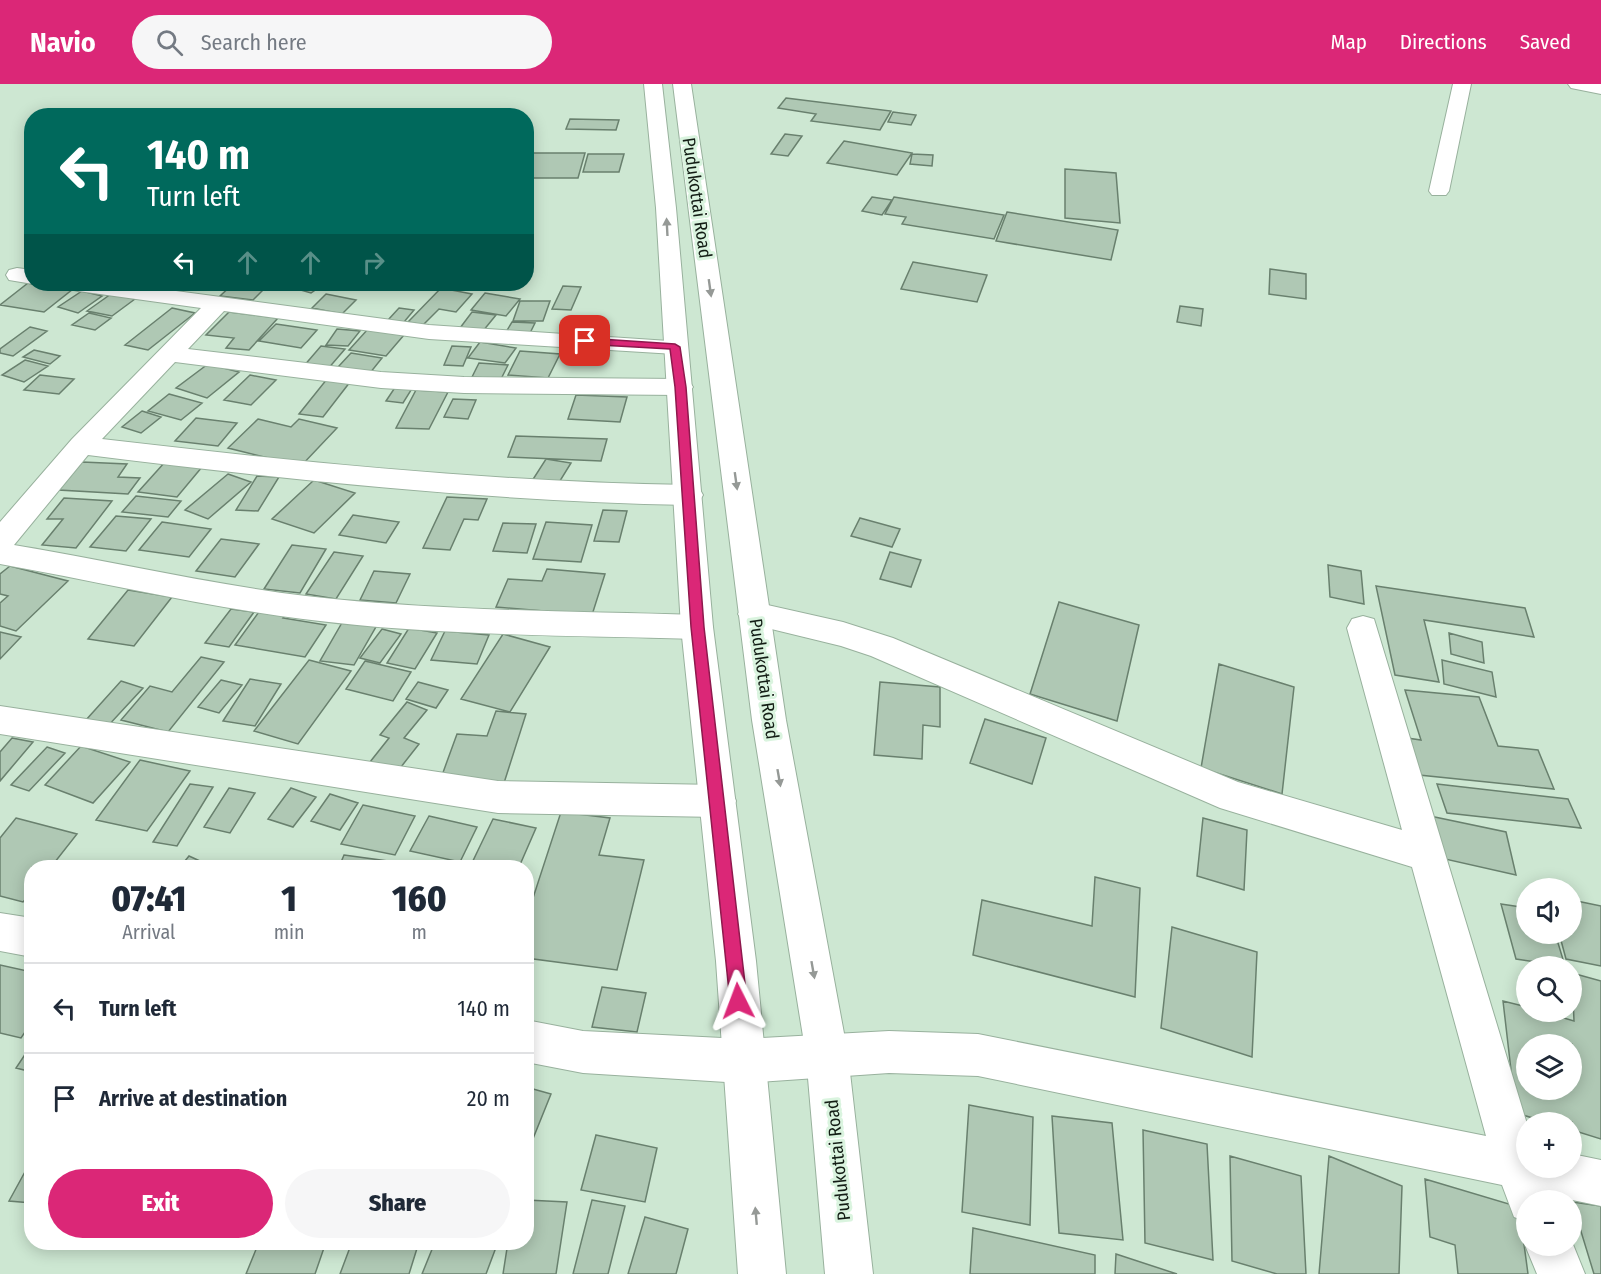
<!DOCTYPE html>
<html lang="en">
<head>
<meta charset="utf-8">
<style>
  body { margin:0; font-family:"Fira Sans Condensed",sans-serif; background:#f6f6f7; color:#1f2937; height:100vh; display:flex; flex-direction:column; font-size:22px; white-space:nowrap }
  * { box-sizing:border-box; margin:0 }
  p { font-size:20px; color:#747a83 }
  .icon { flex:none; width:33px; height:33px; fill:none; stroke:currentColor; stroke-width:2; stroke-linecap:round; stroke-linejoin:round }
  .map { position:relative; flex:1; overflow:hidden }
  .panel { position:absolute; left:24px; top:776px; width:510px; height:390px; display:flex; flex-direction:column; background:#fff; border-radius:24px; box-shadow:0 3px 15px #0003 }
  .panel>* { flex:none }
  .banner { position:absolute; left:24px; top:24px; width:510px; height:183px; border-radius:24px; box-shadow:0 3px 15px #0003; background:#00695c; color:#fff; overflow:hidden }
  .controls { position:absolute; left:1516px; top:794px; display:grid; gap:12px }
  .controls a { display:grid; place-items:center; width:66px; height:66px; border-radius:50%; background:#fff; box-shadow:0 3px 15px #0003; font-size:30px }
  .pin { position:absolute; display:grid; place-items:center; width:51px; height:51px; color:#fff; margin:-26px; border-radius:12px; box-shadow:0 3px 9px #0006 }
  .me { position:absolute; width:66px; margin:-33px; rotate:357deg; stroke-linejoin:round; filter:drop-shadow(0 0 4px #0008) }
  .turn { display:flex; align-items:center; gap:21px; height:126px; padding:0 24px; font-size:27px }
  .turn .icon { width:78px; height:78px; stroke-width:2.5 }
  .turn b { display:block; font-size:42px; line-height:51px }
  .lanes { display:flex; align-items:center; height:57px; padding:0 24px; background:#0003; justify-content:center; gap:30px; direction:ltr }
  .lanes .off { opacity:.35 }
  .eta { display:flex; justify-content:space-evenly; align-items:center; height:102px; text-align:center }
  .eta b { font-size:36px; font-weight:800; line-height:42px }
  .primary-button { display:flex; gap:12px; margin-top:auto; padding:12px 24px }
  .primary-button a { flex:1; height:69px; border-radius:36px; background:#db2777; color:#fff; font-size:24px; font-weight:800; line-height:69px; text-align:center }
  .primary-button a+a { background:#f6f6f7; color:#1f2937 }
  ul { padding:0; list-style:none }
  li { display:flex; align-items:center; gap:18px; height:90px; padding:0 24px; border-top:2px solid #e0e1e3 }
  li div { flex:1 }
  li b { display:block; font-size:22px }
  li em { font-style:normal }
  header { display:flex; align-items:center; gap:36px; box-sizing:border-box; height:84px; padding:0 30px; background:#db2777; color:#fff }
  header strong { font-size:28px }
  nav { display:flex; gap:33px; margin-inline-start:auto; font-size:21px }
  .search { width:420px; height:54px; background:#f6f6f7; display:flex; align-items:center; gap:15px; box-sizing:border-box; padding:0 21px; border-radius:33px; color:#747a83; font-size:22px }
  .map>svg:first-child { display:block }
</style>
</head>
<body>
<header>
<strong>Navio</strong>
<div class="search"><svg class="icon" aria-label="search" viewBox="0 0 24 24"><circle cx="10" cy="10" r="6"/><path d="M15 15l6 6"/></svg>Search here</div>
<nav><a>Map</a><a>Directions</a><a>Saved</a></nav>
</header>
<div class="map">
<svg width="1601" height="1190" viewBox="0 0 1601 1190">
  <rect width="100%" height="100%" fill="#cde7d2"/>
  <path fill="#afc8b4" stroke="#69806e" stroke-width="1.5" fill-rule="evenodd" d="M786,14L891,27L880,46L811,37L816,30L778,24Z
    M893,28L916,31L911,41L888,38Z
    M570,35L619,36L616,46L566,45Z
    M785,50L802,52L788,72L771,70Z
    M844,57L912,69L897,91L827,79Z
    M526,69H585L578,94H526Z
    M588,70H624L619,88H583Z
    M912,70L933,71L932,82L910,80Z
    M1065,85L1116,89L1120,139L1065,134Z
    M872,113L892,116L882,131L862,127Z
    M894,113L1004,131L994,155L902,140L906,133L885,130Z
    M1007,128L1118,146L1111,176L996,157Z
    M913,178L987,191L977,218L901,205Z
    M1270,185L1306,190V215L1269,210Z
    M28,199L32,200L73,205L44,228L0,221Z
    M133,200H161L153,206L131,201Z
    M233,200H269L253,216L220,212Z
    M294,200H324L311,209L290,203Z
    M563,202L581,203L571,226L552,225Z
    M441,204L472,210L456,228L439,225L423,241L408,238Z
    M82,207L102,212L78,229L58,223Z
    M485,209L520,215L506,232L471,226Z
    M111,210L135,215L112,232L87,227Z
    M326,210L356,216L342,230L312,224Z
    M520,217H550L543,237H513Z
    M1180,222L1203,225L1201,242L1177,238Z
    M172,224L195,229L148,266L125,261Z
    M399,224L414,226L404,238L388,236Z
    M229,228L278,234L249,266L226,264L234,254L206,251Z
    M472,228L496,231L483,247L460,244Z
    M89,229L111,234L95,246L72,241Z
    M512,238L535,239L530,249L506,248Z
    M276,240L317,246L301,264L259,257Z
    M30,243L47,247L13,272L0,269V265Z
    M337,245L360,247L348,262L326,261Z
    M368,245L404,251L386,272L349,266Z
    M480,258L516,264L505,279L468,274Z
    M321,262L345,265L327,286L303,283Z
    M452,262L471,263L463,282L444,281Z
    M34,266L60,272L50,280L23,273Z
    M520,267L560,270L548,294L508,291Z
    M351,269L382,274L370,289L338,283Z
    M25,276L48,282L24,298L2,291Z
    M479,279L508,281L501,295L472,293Z
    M208,280L239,288L207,314L176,304Z
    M40,291L74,295L59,310L24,306Z
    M250,291L276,296L251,321L224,316Z
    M327,295L350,298L323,333L299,330Z
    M396,302L413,303L403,319L386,317Z
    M416,306L448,308L429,345L396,344Z
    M169,310L202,319L181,336L148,327Z
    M576,311L627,313L620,338L568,335Z
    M453,315L476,316L468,335L444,333Z
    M142,327L161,333L141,349L122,343Z
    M196,334L237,339L218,362L175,357Z
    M258,335L291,343L299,335L337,344L301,382L228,364Z
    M516,352L607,355L601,377L508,373Z
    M546,375L571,379L555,405L530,400Z
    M82,378L127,380L118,393L140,394L128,410L59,406Z
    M165,378L202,383L177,413L138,408Z
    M228,390L251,398L208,435L185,426Z
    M257,392L279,393L258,427L236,426Z
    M314,396L355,409L314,449L272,435Z
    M136,412L181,417L168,433L122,428Z
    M447,413L487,415L478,436L464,435L450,466L423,464Z
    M64,414L112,417L76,464L42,461L63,435H47Z
    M603,426L627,427L619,458L594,457Z
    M353,431L399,438L386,459L339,451Z
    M116,432L151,435L126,467L90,463Z
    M860,434L900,445L892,463L851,452Z
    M162,438L211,445L189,473L139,466Z
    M546,438L592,441L581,478L533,475Z
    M503,439L536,440L527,469L493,467Z
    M221,455L259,460L235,493L196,487Z
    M292,461L326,465L300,509L264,505Z
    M334,468L363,472L336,515L306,510Z
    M890,468L921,476L911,503L880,495Z
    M1328,481L1361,487L1364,520L1330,513Z
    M10,482L68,497L16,547L0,542V519L8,512L0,510V490Z
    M547,485L605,490L592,531L496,523L508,495L542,497Z
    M374,487L410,490L396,519L360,516Z
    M1376,502L1525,524L1534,553L1424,536L1439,598L1395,591Z
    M128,506L172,513L134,562L88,555Z
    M1059,518L1139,541L1117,637L1030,610Z
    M231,525L254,528L229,563L205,559Z
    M261,525L287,529L283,534L326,541L305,573L235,561Z
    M343,537L377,541L354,581L320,577Z
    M409,544L437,549L415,585L387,579Z
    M382,545L401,550L380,579L360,574Z
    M445,547L489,551L477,580L431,576Z
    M0,548L21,553L0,575Z
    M1449,549L1482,558L1484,579L1451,570Z
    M503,550L550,563L510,628L461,615Z
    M201,573L224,578L168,648L121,636L150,602L172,608Z
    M309,576L351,587L298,660L254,647Z
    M1442,576L1492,588L1496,613L1444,600Z
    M365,577L411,588L393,617L346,605Z
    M1219,580L1294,603L1282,710L1201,684Z
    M250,595L281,600L255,642L223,637Z
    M221,596L242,601L219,629L198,623Z
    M121,597L143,604L107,643L86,636Z
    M418,598L448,606L436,624L406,615Z
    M880,598L940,603V643L923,641L922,675L874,671Z
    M1405,606L1479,613L1498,662L1538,666L1554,705L1419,691L1407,654L1421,656Z
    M407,618L427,626L404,654L419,660L397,688L370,678L389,654L380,651Z
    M496,627L526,630L504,699L441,694L457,650L487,652Z
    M985,635L1046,654L1032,700L970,679Z
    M12,654L33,658L0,697V668Z
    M81,662L130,678L93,719L45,701Z
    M47,663L65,669L29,707L11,701Z
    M140,676L190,687L147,747L96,736Z
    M190,700L213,703L177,762L153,758Z
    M1437,700L1568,715L1581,744L1447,729Z
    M229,704L255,709L230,749L204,743Z
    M291,704L316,713L293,743L268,735Z
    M330,710L358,719L340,746L311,737Z
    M363,721L415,732L395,771L341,760Z
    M561,728L610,734L599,771L644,776L617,886L526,874V813L533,814Z
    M429,732L477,743L460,778L410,767Z
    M1430,732L1506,748L1516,791L1436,773Z
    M16,734L77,750L51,783H32V808L23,818L0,812V754Z
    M1203,734L1247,746L1244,806L1197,792Z
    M493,735L536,744L519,783H470Z
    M344,771L402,779L401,783H339Z
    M189,772L213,783H180Z
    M1095,793L1140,804L1135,913L973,871L982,816L1092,842Z
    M1572,816L1601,822V882L1566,875L1559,849H1572Z
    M1501,820L1527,824V849H1555L1565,882L1516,875Z
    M1172,843L1257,868L1252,973L1161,944Z
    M0,881L32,888V938L21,954L0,949Z
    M1572,889L1601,897V1055L1572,1046V1038H1546L1516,1029L1503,917L1527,923V927H1540L1574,937ZM1527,960H1572V1005H1527Z
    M602,903L646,909L637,948L592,943Z
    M32,960V988L16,984Z
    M526,1003L551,1010L526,1072Z
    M969,1021L1033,1033L1030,1141L962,1128Z
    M1052,1032L1112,1039L1123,1156L1059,1149Z
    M1143,1046L1207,1060L1213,1176L1145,1159Z
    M596,1051L657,1064L645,1118L581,1106Z
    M1230,1072L1301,1092L1306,1190H1277L1232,1177Z
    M1329,1072L1402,1102L1399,1190H1319Z
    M32,1075V1119L9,1117Z
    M1425,1095L1519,1123L1528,1190H1458L1455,1161L1430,1153Z
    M526,1116L567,1118L556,1190H503L508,1158H526Z
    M592,1116L625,1122L608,1190H573Z
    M1572,1118L1601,1122V1190H1594Z
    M645,1133L688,1145L676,1190H628Z
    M973,1144L1095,1171V1190H970Z
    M259,1158H326L315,1190H246Z
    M352,1158H419L409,1190H340Z
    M435,1158H498L486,1190H422Z
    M1116,1170L1177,1190H1115Z"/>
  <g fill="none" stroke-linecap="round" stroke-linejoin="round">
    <g stroke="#98b19d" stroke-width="2">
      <path id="minor" d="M1453,0H1471L1449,107L1446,111H1432L1429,107Z
        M1568,0H1601V10L1571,4Z
        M17,184L32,186L33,200L9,196L6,191L9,186Z
        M67,200H124L429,241L684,258L687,263L684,268L675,270L429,255L224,227L188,265L381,288L464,293L680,295L689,297L693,303L689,309L680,311L464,309L381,304L175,278L102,355C298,378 492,398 689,401L699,404L703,411L699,418L689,421C487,417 288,396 88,371L14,461C111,477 208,500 306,512C436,527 567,527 697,531L708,534L713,543L708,552L697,555C566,551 434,552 303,535C201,522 101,498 0,480V438L72,355L201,224L78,207L70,205Z
        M754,518L843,538L893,554L1238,698L1402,746L1347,544L1352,535L1363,532L1374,535L1527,1040V1083H1572V1070L1601,1076V1122L1553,1112L1554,1116H1527V1138L1514,1133L1502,1101L978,992L889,989L742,999L583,989L526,978V936L583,947L742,955L889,947L978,950L1486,1052L1412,783L1220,724L871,572L841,562L743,538L738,530L743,522Z
        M0,622L498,697L718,701L731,706L736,717L731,728L718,733L498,729L0,650Z
        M0,829L32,834V873L0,867Z
        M1527,1156V1161H1572V1158L1585,1190H1537L1525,1161Z"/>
    </g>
    <g stroke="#98b19d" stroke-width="2">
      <path id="highway" d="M644,0H662L676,124L713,543L756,877L786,1190H738L716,877L681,543L656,124Z
        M673,0H691L786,636L848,971L873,1190H825L806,971L752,636Z"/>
    </g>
    <use href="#minor" fill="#fff" fill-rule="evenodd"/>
    <use href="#highway" fill="#fff" fill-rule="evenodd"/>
  </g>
  <defs><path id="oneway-solid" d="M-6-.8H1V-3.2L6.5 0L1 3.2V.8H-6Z" transform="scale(1.5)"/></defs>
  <g fill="#959996">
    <use href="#oneway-solid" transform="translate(667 143) rotate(-93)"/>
    <use href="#oneway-solid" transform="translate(710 204) rotate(82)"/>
    <use href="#oneway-solid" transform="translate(736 397) rotate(82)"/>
    <use href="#oneway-solid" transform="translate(779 694) rotate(80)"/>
    <use href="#oneway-solid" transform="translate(813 886) rotate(80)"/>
    <use href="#oneway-solid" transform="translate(756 1132) rotate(-95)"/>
  </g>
  <path fill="#db2777" stroke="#8e194d" stroke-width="1.5" d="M585,254L675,260L680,263L686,303L704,543L747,917L745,923L738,925L732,923L730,917L691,543L675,303L670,265L582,260L580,257Z"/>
  <g text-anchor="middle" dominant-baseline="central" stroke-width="6" stroke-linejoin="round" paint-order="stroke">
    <g font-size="18" fill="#131d15" stroke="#daf4df">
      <text transform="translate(697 114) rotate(82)">Pudukottai Road</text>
      <text transform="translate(764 595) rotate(82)">Pudukottai Road</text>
      <text transform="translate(838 1076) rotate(-96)">Pudukottai Road</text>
    </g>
  </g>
</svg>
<div class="controls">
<a><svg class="icon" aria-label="sound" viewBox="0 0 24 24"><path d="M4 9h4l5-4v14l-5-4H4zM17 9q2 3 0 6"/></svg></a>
<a><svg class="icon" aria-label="search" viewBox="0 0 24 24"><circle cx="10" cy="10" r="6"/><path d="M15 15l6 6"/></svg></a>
<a><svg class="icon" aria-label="layers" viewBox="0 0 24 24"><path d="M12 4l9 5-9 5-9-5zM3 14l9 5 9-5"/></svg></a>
<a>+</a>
<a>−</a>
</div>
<div class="pin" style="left:585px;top:257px;background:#d93025"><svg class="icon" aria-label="arrive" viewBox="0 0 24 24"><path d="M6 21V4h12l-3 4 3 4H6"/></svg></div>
<svg class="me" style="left:738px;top:917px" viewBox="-20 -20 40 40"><path d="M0-17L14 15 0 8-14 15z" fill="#db2777" stroke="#fff" stroke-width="4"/></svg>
<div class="banner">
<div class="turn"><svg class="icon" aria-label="left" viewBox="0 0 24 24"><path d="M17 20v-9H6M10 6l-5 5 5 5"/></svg><div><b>140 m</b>Turn left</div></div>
<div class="lanes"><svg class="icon" aria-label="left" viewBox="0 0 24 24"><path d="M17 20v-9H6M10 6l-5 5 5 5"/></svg><svg class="icon off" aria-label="ahead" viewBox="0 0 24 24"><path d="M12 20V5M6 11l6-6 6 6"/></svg><svg class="icon off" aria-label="ahead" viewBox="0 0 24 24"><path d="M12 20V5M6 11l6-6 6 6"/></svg><svg class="icon off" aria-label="right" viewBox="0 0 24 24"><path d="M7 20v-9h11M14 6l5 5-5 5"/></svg></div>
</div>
<section class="panel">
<div class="eta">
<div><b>07:41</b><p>Arrival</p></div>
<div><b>1</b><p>min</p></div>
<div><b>160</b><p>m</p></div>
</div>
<ul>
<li><svg class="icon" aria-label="left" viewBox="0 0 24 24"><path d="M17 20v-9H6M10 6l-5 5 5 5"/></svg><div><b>Turn left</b></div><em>140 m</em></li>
<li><svg class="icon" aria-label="arrive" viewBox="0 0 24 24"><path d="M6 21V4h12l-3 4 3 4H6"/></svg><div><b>Arrive at destination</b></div><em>20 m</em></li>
</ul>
<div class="primary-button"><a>Exit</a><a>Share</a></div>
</section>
</div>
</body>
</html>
